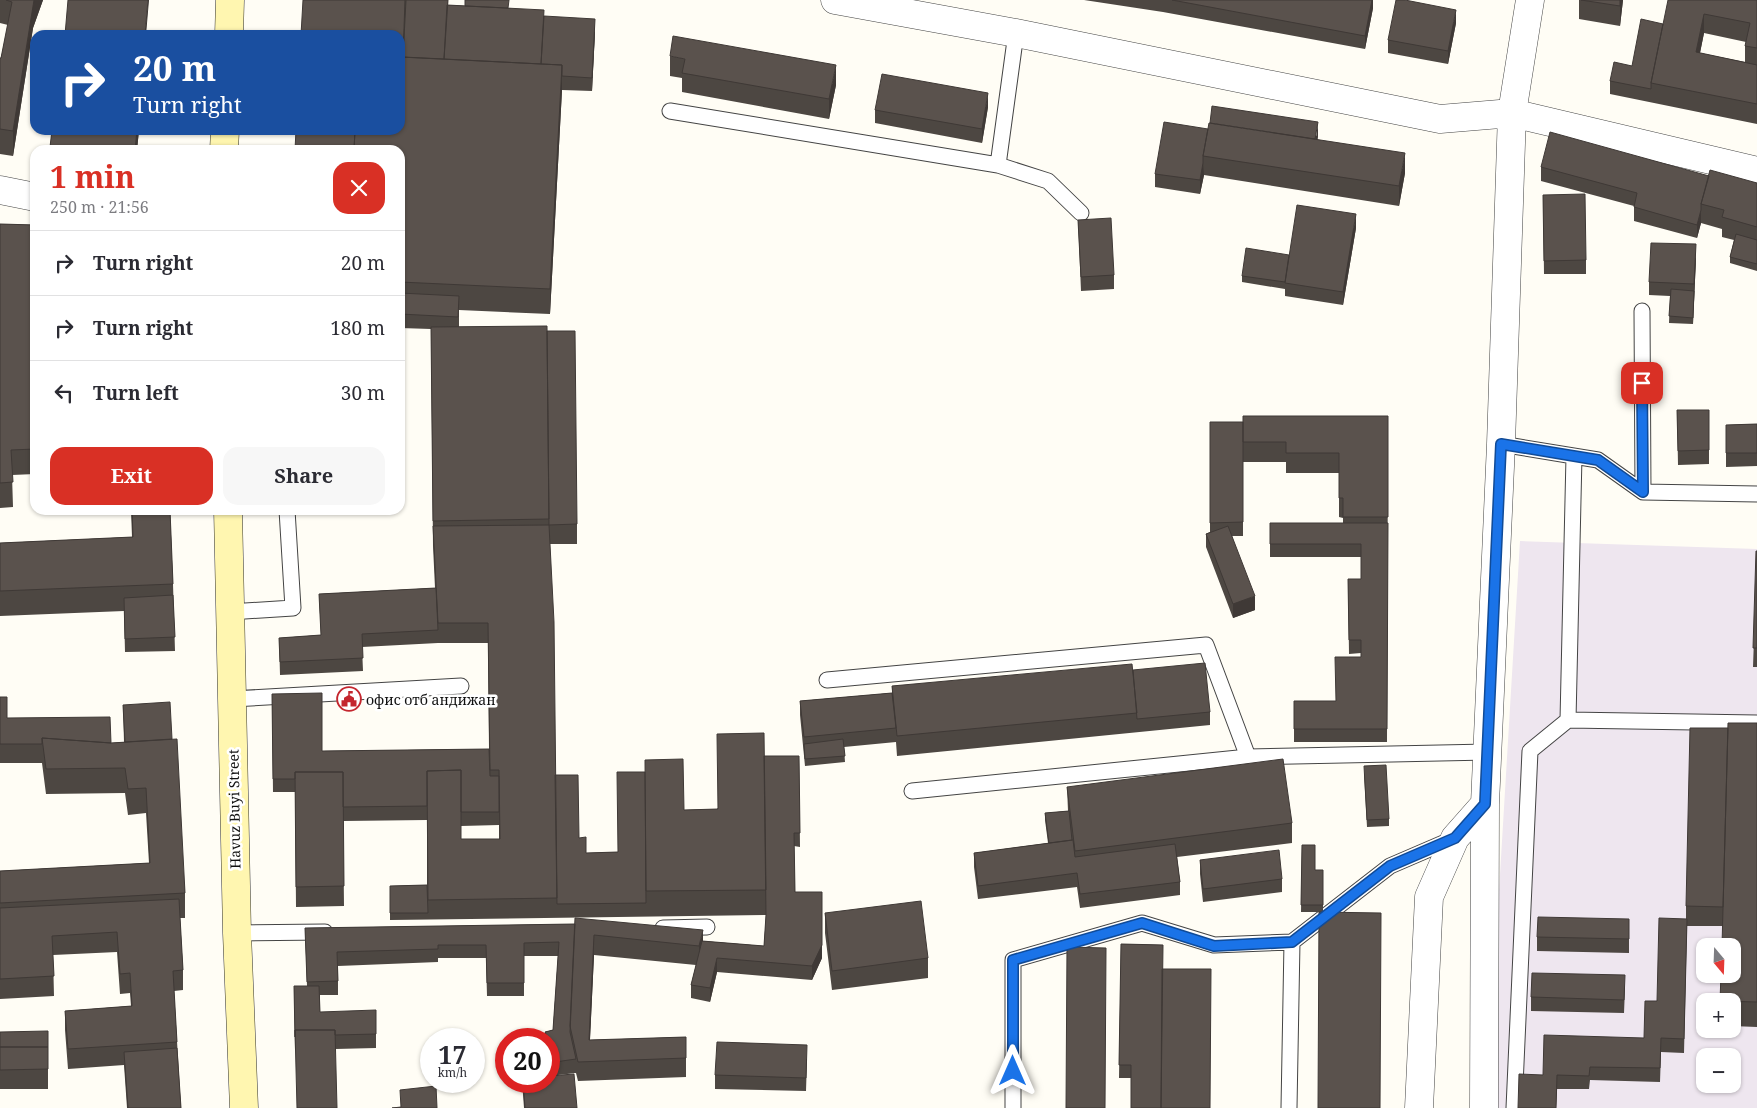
<!DOCTYPE html>
<html lang="en">
<head>
<meta charset="utf-8">
<style>
  body { margin:0; font-family:"Noto Serif",serif; background:#f7f7f7; color:#2b2b33; height:100vh; display:flex; flex-direction:column; font-size:19px; white-space:nowrap }
  * { box-sizing:border-box; margin:0 }
  p { font-size:16px; color:#7c7c81 }
  .icon { flex:none; width:28px; height:28px; fill:none; stroke:currentColor; stroke-width:2; stroke-linecap:round; stroke-linejoin:round }
  .map { position:relative; flex:1; overflow:hidden }
  .panel { position:absolute; left:30px; top:145px; width:375px; height:370px; display:flex; flex-direction:column; background:#fff; border-radius:15px; box-shadow:0 1px 4px #0004 }
  .panel>* { flex:none }
  .hud { position:absolute; left:30px; top:30px; width:375px; height:105px; border-radius:15px; box-shadow:0 1px 4px #0004; background:#1a4fa0; color:#fff; overflow:hidden }
  .needle { width:32px; rotate:161deg }
  .controls { position:absolute; left:1696px; top:938px; display:grid; gap:10px }
  .controls a { display:grid; place-items:center; width:45px; height:45px; border-radius:10px; background:#fff; box-shadow:0 1px 4px #0004; font-size:25px }
  .speed { position:absolute; left:420px; top:1028px; display:flex; gap:10px; font-size:25px; font-weight:700; text-align:center }
  .speed>* { display:grid; place-content:center; width:65px; height:65px; border-radius:50%; background:#fff; box-shadow:0 1px 4px #0004; line-height:1 }
  .speed small { font-size:12px; font-weight:400 }
  .speed .limit { border:8px solid #d22; background:#fff; color:#111 }
  .pin { position:absolute; display:grid; place-items:center; width:42px; height:42px; color:#fff; margin:-21px; border-radius:10px; box-shadow:0 2px 8px #0006 }
  .me { position:absolute; width:55px; margin:-28px; rotate:0deg; stroke-linejoin:round; filter:drop-shadow(0 0 4px #0008) }
  .turn { display:flex; align-items:center; gap:18px; height:105px; padding:0 20px; font-size:22px }
  .turn .icon { width:65px; height:65px; stroke-width:2.5 }
  .turn b { display:block; font-size:35px; line-height:42px }
  .round { display:grid; place-items:center; flex:none; width:52px; height:52px; border-radius:15px; background:#f7f7f7 }
  .headline { display:flex; align-items:center; justify-content:space-between; height:85px; padding:0 20px }
  h1 { font-size:30px; font-weight:700; line-height:38px; color:#d93025 }
  .button { display:flex; gap:10px; margin-top:auto; padding:10px 20px }
  .button a { flex:1; height:58px; border-radius:15px; background:#d93025; color:#fff; font-size:20px; font-weight:700; line-height:58px; text-align:center }
  .button a+a { background:#f7f7f7; color:#2b2b33 }
  ul { padding:0; list-style:none }
  li { display:flex; align-items:center; gap:15px; height:65px; padding:0 20px; border-top:1px solid #e1e1e2 }
  li div { flex:1 }
  li b { display:block; font-size:19px }
  li em { font-style:normal }
  .map>svg:first-child { display:block }
</style>
</head>
<body>
<div class="map">
<svg width="1757" height="1108" viewBox="0 0 1757 1108">
  <rect width="100%" height="100%" fill="#fffdf5"/>
  <path fill="#eee6ef" fill-rule="evenodd" d="M1520,541L1757,549V1108H1486ZM1705,946H1732V974H1705ZM1705,1001H1732V1029H1705ZM1705,1056H1732V1084H1705Z"/>
  <g fill="none" stroke-linecap="round" stroke-linejoin="round">
    <g stroke="#444" stroke-width="17">
      <path id="lane" d="M670,111L998,165L1048,181L1081,213
        M998,165L1016,33
        M1642,311L1643,492
        M1501,444L1598,460L1643,492L1757,494
        M1574,456L1568,720L1757,723
        M230,612L293,608L287,510
        M827,680L1206,645L1248,757
        M232,699L461,686
        M912,791L1248,757L1488,752
        M663,928L707,927
        M237,933L325,932
        M1013,1108V960L1142,923L1214,945L1292,942
        M1289,1108L1292,942L1390,866L1455,838
        M1514,1108L1530,751L1568,720"/>
    </g>
    <g stroke="#444" stroke-width="29">
      <path id="street" d="M835,0L1016,33L1440,119L1512,113L1757,171
        M0,190L35,197
        M1419,1108L1429,897L1455,838L1485,804
        M1484,1108L1485,804L1501,444L1512,113L1530,0"/>
    </g>
    <g stroke="#333" stroke-width="29">
      <path id="secondary" d="M229,35L230,0
        M224,150L225,130
        M228,510L237,933L244,1108"/>
    </g>
    <use href="#lane" stroke="#fff" stroke-width="15"/>
    <use href="#street" stroke="#fff" stroke-width="28"/>
    <use href="#secondary" stroke="#fff6b0" stroke-width="28"/>
  </g>
  <path fill="#4d4742" fill-rule="evenodd" d="M0,0H43L33,28L13,156L0,154V58H1L8,25L0,23Z
    M303,0H448V5L509,8L544,16L595,32L592,91L562,90L550,314L459,310V327L547,331L577,524V544H550L555,775L579,838L586,853L618,852L684,810L717,809L764,756H799L800,847L794,846L795,892L822,958L812,980L717,972L710,1002L691,998V985L696,965L594,955L590,1040L686,1037V1077L578,1081L576,1073L558,1075L577,1108H524L522,1081L555,1075L549,1056V1039H545V1032L553,1030L558,956H524V996H487L486,958H438V962L338,966V995H320V1012L376,1034V1048L295,1050L294,986H307L305,928L575,924L703,941L764,946L766,915L390,920V886L427,885V820L343,821V812L344,906L296,907L295,792H273L272,694L322,751L489,749L488,643H438L362,647L363,671L280,675L279,638L321,635L319,594L435,588L433,546L431,329L400,328V150ZM499,825V839H461V826Z
    M1084,0H1373V8L1365,49L1163,12Z
    M1579,0H1623L1620,26L1579,19Z
    M1757,0V124L1610,94V81L1632,66L1663,24ZM1704,33L1746,42L1745,46V62L1700,53Z
    M1456,23L1448,64L1388,53V40Z
    M670,56L836,85L829,119L682,92V78L670,76Z
    M988,107L982,143L875,123V110Z
    M1208,129L1318,136L1317,140L1405,173L1399,206L1204,175L1200,194L1155,187V174Z
    M52,130H139L137,150H50Z
    M1541,167L1709,176L1757,183V271L1730,263V257L1734,240L1722,237V229L1701,223L1697,238L1634,221V206L1541,181Z
    M1543,195L1586,260V274H1544Z
    M1078,220L1114,275V289L1081,291Z
    M0,224L35,225V474L12,475L13,507L0,508Z
    M1356,228L1343,305L1285,296V289L1242,282V276Z
    M1696,258L1693,324L1669,323L1670,296L1649,295V282Z
    M1677,410H1709V464L1678,465Z
    M1388,416L1387,742H1294V701H1336L1361,657V653L1349,654L1348,579H1361V557H1270V523H1343V518L1339,517V473H1286V462H1243V536H1232L1255,610L1233,618L1206,547V534L1210,532V422H1243Z
    M1757,424V466L1726,467V425Z
    M131,510H170L173,584L175,651L125,652L124,611L0,616V543L132,537Z
    M1757,551V667H1753Z
    M1133,670L1210,712V725L897,756L896,742L844,747L845,762L805,766L800,715V701L892,693V686Z
    M0,697L7,718L111,743L124,742L123,705L172,739L185,893V918H180L183,970V990L174,991L181,1108H127L124,1065L68,1069L65,1030V1011L131,1006L130,993L120,994L117,952L53,955L54,996L0,999V871L149,863L146,813L128,815L125,793L46,794L42,763H0Z
    M1757,723V1027L1732,1026V1001L1722,926H1687L1684,1053L1661,1052L1660,1082L1590,1080L1589,1089H1557L1556,1108H1518L1543,1075L1644,1038L1686,919V906L1728,728Z
    M1364,773L1389,819V826L1367,827Z
    M1067,787L1292,823V843L1177,857L1180,882V895L1080,908L1077,887L978,899L974,867V853L1048,843L1045,820V813L1068,811Z
    M1302,845L1315,870H1323V912H1301Z
    M1200,860L1282,879V892L1203,902L1200,874Z
    M825,913L928,958V978L832,990L825,933Z
    M1629,933V953L1537,951V937Z
    M1121,944L1163,945L1131,1078H1119Z
    M1625,988L1624,1013L1531,1011V997Z
    M0,1032L48,1047V1089H0Z
    M807,1059L806,1091L715,1089V1075Z"/>
  <path fill="#3f3936" d="M34,0H43L33,28L13,156V131Z
    M148,0H149L146,35H145Z
    M1372,0H1373V8L1365,49V36Z
    M1620,0H1623L1620,26Z
    M1456,10V23L1448,64V51Z
    M1704,14V33L1696,72V52Z
    M595,19V32L592,91V78Z
    M562,65V90L550,314V289Z
    M836,65V85L829,119V99Z
    M988,93V107L982,143V129Z
    M1318,122V136L1315,159V146Z
    M137,130H139L137,150H135Z
    M1405,153V173L1399,206V186Z
    M1203,163L1204,175L1200,194V180Z
    M1701,210V223L1697,238V225Z
    M1356,214V228L1343,305V292Z
    M1696,244V258L1693,324L1694,284Z
    M1255,596V610L1233,618V604Z
    M822,905V958L812,980V966Z
    M703,930V949L699,965V946Z
    M594,935V955L589,1059V1040Z
    M717,958V972L710,1002V988Z"/>
  <path fill="#5a524d" stroke="#3f3936" d="M6,0H34L13,131L0,129V58H1L12,2Z
    M68,0H148L145,35H65Z
    M303,0H405L403,57H400V35H301Z
    M406,0H448L444,59L403,57Z
    M465,0H509L508,8L465,6Z
    M1172,0H1372L1365,36Z
    M1396,0H1405L1456,10L1448,51L1388,40Z
    M1581,0H1620V6Z
    M1668,0H1757V48L1745,46L1750,23L1704,14L1696,52L1757,65V104L1651,83Z
    M447,5L544,10L541,64L444,59Z
    M544,16L595,19L592,78L562,76V65L541,64Z
    M1641,19L1663,24L1651,83V89L1610,81L1614,62L1632,66Z
    M673,36L836,65L829,99L682,73L685,59L670,56Z
    M400,57L562,65L550,289L400,282V150H354L355,130H400Z
    M882,74L988,93L982,129L875,110Z
    M1212,106L1318,122L1315,139L1210,123Z
    M1164,122L1208,129L1203,156V163L1200,180L1155,174Z
    M1209,123L1405,153L1399,186L1203,156Z
    M52,130H137L135,150H86L50,147Z
    M296,130H355L354,150H295Z
    M1550,132L1709,176L1701,204V210L1697,225L1634,207L1637,193L1541,167Z
    M1710,170L1757,183V227L1722,217L1724,210L1701,204Z
    M1585,194L1586,260L1544,261L1543,195Z
    M1297,205L1356,214L1343,292L1285,283Z
    M1111,218L1114,275L1081,277L1078,220Z
    M0,224L35,225V336H34L35,366V449L11,450L13,482L0,483Z
    M1736,234L1757,240V264L1730,257Z
    M1651,243L1696,244L1694,284L1649,282Z
    M1246,248L1289,255L1285,282L1242,276Z
    M1671,289L1694,291L1693,318L1669,316Z
    M400,293L459,296L458,317L400,314Z
    M547,326L549,519L433,521L431,327Z
    M547,331H575L577,524L549,525Z
    M1677,410H1709V450L1678,451Z
    M1243,416H1388V517H1343V498H1339V453H1286V442H1243Z
    M1210,422H1243V522L1210,523Z
    M1757,424V453H1726V425Z
    M132,510H170L173,584L0,591V543L133,537Z
    M1270,523H1388L1387,729H1294V701H1336L1335,657H1361V640H1349L1348,579H1361V544H1270Z
    M549,525L554,622L557,898L428,900L427,771L461,770V839H500L499,770H490L488,623H438L433,526Z
    M1228,526L1255,596L1233,604L1206,534Z
    M1756,551H1757V648H1753Z
    M436,588L438,630L362,634L363,658L280,662L279,638L321,635L319,594Z
    M173,595L175,637L125,639L124,598Z
    M1205,663L1210,712L1137,719L1133,670Z
    M1132,664L1137,713L897,736L892,686Z
    M322,693V751L489,749L490,776H499V812H461V770L427,771V806L343,807V772H295V779H273L272,694Z
    M892,693L896,728L804,737L800,701Z
    M0,697H7V718L110,717L111,743L42,738V744H0Z
    M170,702L172,739L125,742L123,705Z
    M1728,723H1757V1002L1720,1001L1721,974H1732V946H1722Z
    M1690,728H1728L1723,907L1686,906Z
    M764,733L766,890L646,891L645,760L683,759L684,810L718,809L717,734Z
    M42,738L111,743L177,739L185,893L0,903V871L150,863L146,788L128,789L125,768L46,769Z
    M843,739L845,756L805,759L804,744Z
    M764,756H799L800,833H794L795,892H822V945L812,966L717,958L710,988L691,985L702,941L764,946L766,915Z
    M1283,759L1292,823L1075,851L1067,787Z
    M1386,765L1389,819L1367,820L1364,766Z
    M295,772H343L344,886L296,887Z
    M617,772H645L646,903L557,904L555,775H578L579,838L586,837V853L618,852Z
    M1069,811L1072,840L1049,843L1045,813Z
    M1073,840L1075,857L1175,844L1180,882L1080,894L1077,873L978,886L974,853Z
    M1302,845H1315V870H1323V905H1301Z
    M1279,850L1282,879L1203,889L1200,860Z
    M427,885L428,913H390V886Z
    M179,899L183,970L173,971L177,1042L68,1049L65,1011L132,1006L130,973L120,974L117,932L52,936L54,976L0,979V908Z
    M921,901L928,958L832,971L825,913Z
    M1319,912L1381,913L1380,1108H1318Z
    M1538,917L1629,919V939L1537,937Z
    M575,918L703,930L699,946L594,935L589,1040L686,1037V1058L578,1062L570,1026Z
    M1659,918L1687,919L1684,1039L1661,1038L1660,1068L1590,1067L1589,1076L1557,1075L1556,1108H1518L1519,1074L1543,1075L1544,1035L1644,1038L1645,1001H1657Z
    M575,924L570,1032L576,1059L555,1062L549,1043V1039H548L545,1032L553,1030L559,942L524,943V983H487L486,945H438V949L337,952L338,981L307,982L305,928Z
    M1121,944L1163,945L1161,1108H1131V1065H1119Z
    M1067,947L1106,948L1105,1108H1066Z
    M1162,969H1211L1210,1108H1161Z
    M1532,973L1625,975L1624,1000L1531,997Z
    M294,986H319L320,1012L376,1010V1034L335,1035V1030H295V1037Z
    M295,1030H335L337,1108H297Z
    M48,1031V1047H0V1032Z
    M717,1042L807,1045L806,1078L715,1075Z
    M0,1047H48V1069L0,1070Z
    M177,1048L181,1108H128L124,1052Z
    M574,1074L577,1108H525L523,1081H549V1076Z
    M436,1086L437,1108H392L401,1107L400,1090Z"/>
  <g fill="none" stroke-linecap="round" stroke-linejoin="round">
    <g stroke="#114b97" stroke-width="12">
      <path id="route" d="M1013,1071V960L1142,923L1214,946L1292,942L1390,866L1455,838L1485,804L1501,444L1598,460L1643,492L1642,383"/>
    </g>
    <use href="#route" stroke="#1a73e8" stroke-width="9"/>
  </g>
  <defs>
    <g id="civic-ring" transform="scale(1.25)"><circle r="9.5" fill="#fff" stroke="#c4262e" stroke-width="1.5"/><path d="M-.6-6.5H3V-4.5H.6V-3L4-1V1h2V6H-6V1h2V-1L-.6-3ZM-1.2 2.5V6h2.4V2.5Z" fill="#c4262e"/></g>
  </defs>
  <g fill-rule="evenodd">
    <use href="#civic-ring" x="349" y="699"/>
  </g>
  <g text-anchor="middle" dominant-baseline="central" stroke-width="5" stroke-linejoin="round" paint-order="stroke">
    <g font-size="14" fill="#111" stroke="#fff" text-anchor="start">
      <text x="366" y="699">офис отб андижан</text>
    </g>
    <g font-size="14" fill="#111" stroke="#fff">
      <text transform="translate(234 809) rotate(-91)">Havuz Buyi Street</text>
    </g>
  </g>
</svg>
<div class="controls">
<a><svg class="needle" viewBox="-14 -14 28 28"><path d="M0-13l5 13h-10z" fill="#e53935"/><path d="M0 13l5-13h-10z" fill="#7c7c81"/></svg></a>
<a>+</a>
<a>−</a>
</div>
<div class="speed"><div>17<small>km/h</small></div><div class="limit">20</div></div>
<div class="pin" style="left:1642px;top:383px;background:#d93025"><svg class="icon" aria-label="arrive" viewBox="0 0 24 24"><path d="M6 21V4h12l-3 4 3 4H6"/></svg></div>
<svg class="me" style="left:1013px;top:1071px" viewBox="-20 -20 40 40"><path d="M0-17L14 15 0 8-14 15z" fill="#1a73e8" stroke="#fff" stroke-width="4"/></svg>
<div class="hud">
<div class="turn"><svg class="icon" aria-label="right" viewBox="0 0 24 24"><path d="M7 20v-9h11M14 6l5 5-5 5"/></svg><div><b>20 m</b>Turn right</div></div>
</div>
<section class="panel">
<div class="headline"><div><h1>1 min</h1><p>250 m · 21:56</p></div><a class="round" style="background:#d93025;color:#fff"><svg class="icon" aria-label="close" viewBox="0 0 24 24"><path d="M6 6l12 12M18 6L6 18"/></svg></a></div>
<ul>
<li><svg class="icon" aria-label="right" viewBox="0 0 24 24"><path d="M7 20v-9h11M14 6l5 5-5 5"/></svg><div><b>Turn right</b></div><em>20 m</em></li>
<li><svg class="icon" aria-label="right" viewBox="0 0 24 24"><path d="M7 20v-9h11M14 6l5 5-5 5"/></svg><div><b>Turn right</b></div><em>180 m</em></li>
<li><svg class="icon" aria-label="left" viewBox="0 0 24 24"><path d="M17 20v-9H6M10 6l-5 5 5 5"/></svg><div><b>Turn left</b></div><em>30 m</em></li>
</ul>
<div class="button"><a>Exit</a><a>Share</a></div>
</section>
</div>
</body>
</html>
